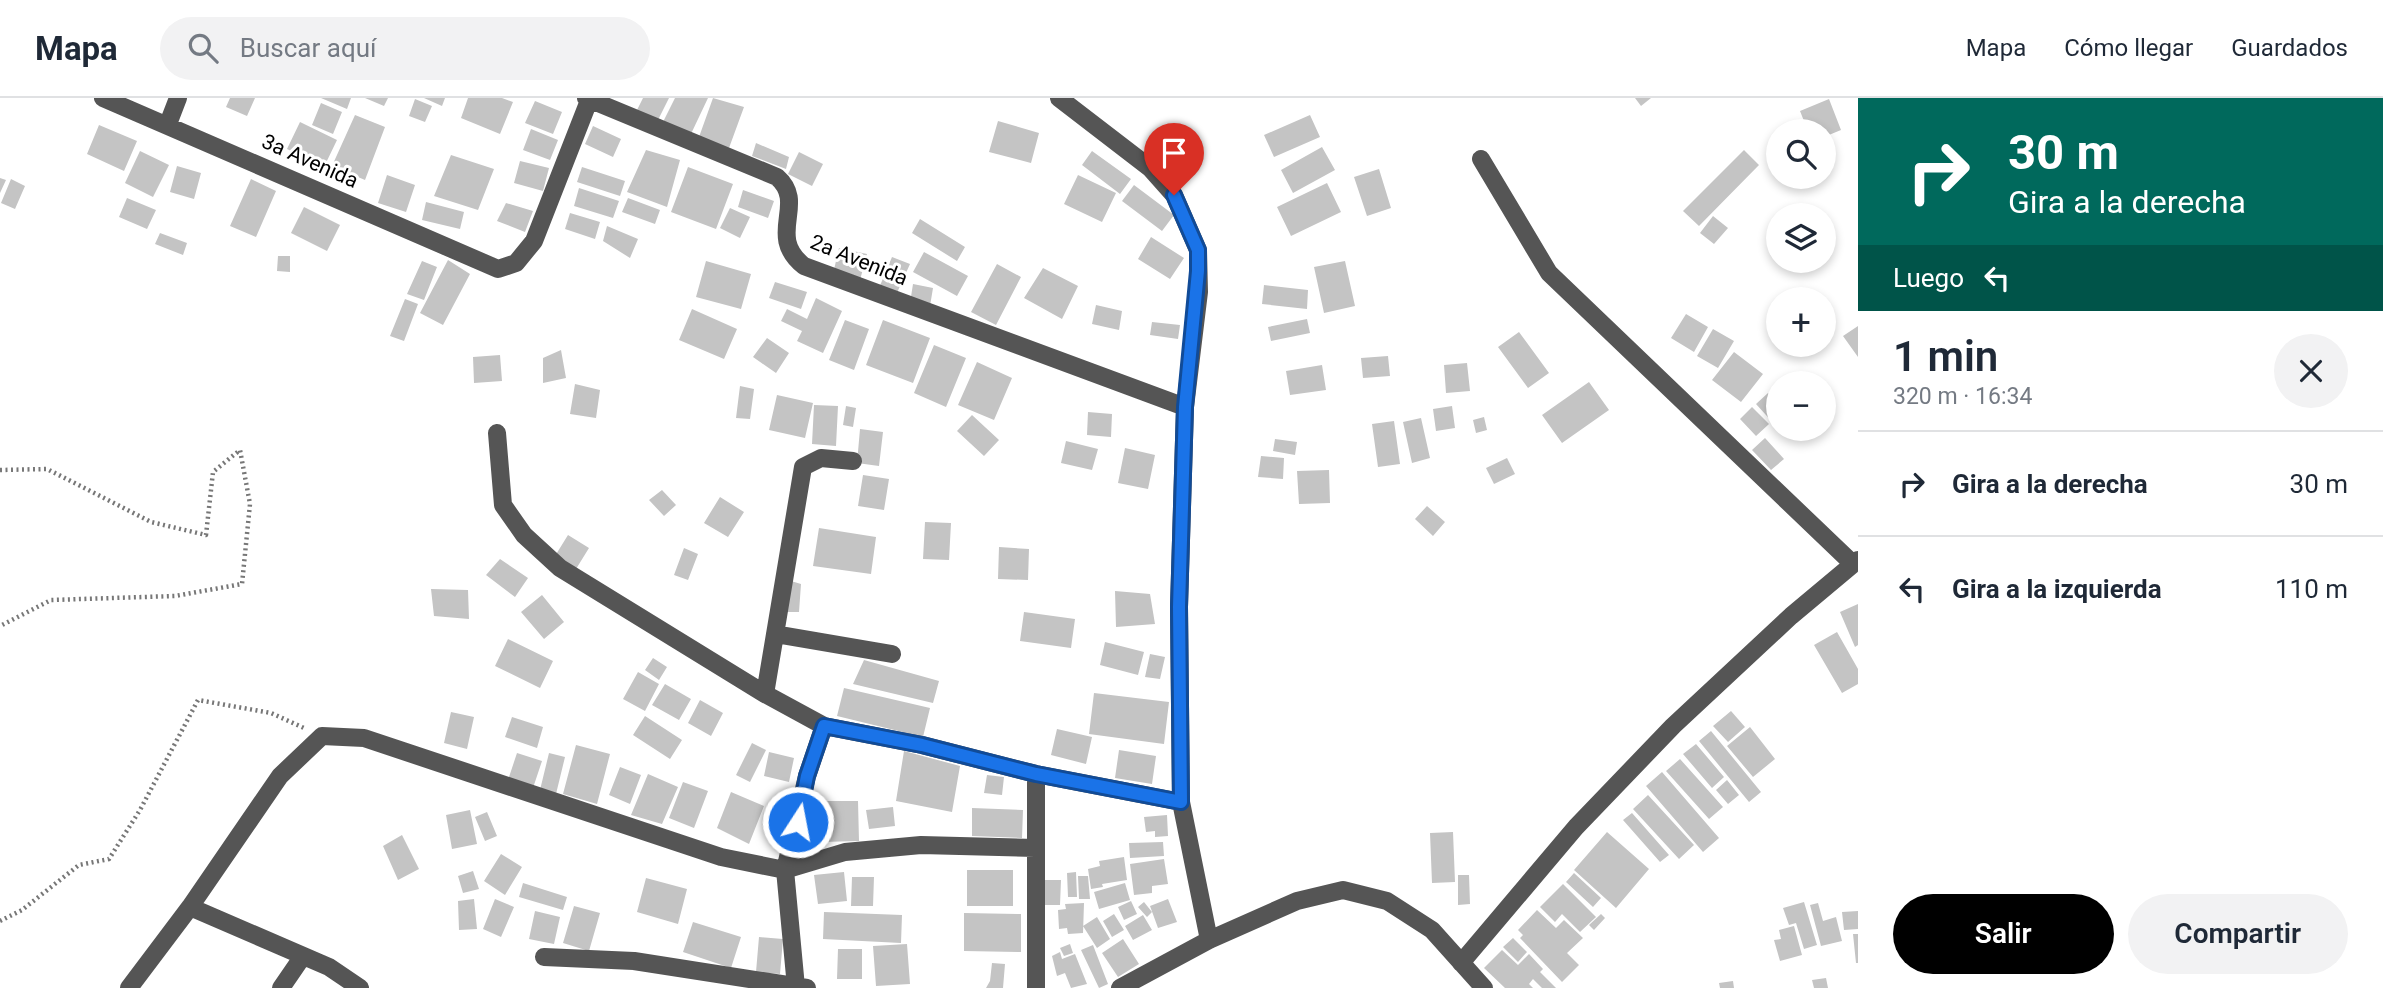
<!DOCTYPE html>
<html lang="es">
<head>
<meta charset="utf-8">
<style>
  body { margin:0; font-family:Roboto,sans-serif; background:#f2f2f3; color:#1f2937; height:100vh; display:flex; flex-direction:column; font-size:26px; white-space:nowrap }
  * { box-sizing:border-box; margin:0 }
  p { font-size:23px; color:#747a83 }
  .icon { flex:none; width:38px; height:38px; fill:none; stroke:currentColor; stroke-width:2; stroke-linecap:round; stroke-linejoin:round }
  .map { position:relative; flex:1; overflow:hidden }
  .details { display:flex; flex-direction:column; background:#fff; width:525px }
  .details>* { flex:none }
  .hud { background:#00695c; color:#fff; overflow:hidden }
  .buttons { position:absolute; left:1766px; top:21px; display:grid; gap:14px }
  .buttons a { display:grid; place-items:center; width:70px; height:70px; border-radius:50%; background:#fff; box-shadow:0 4px 10px #0003; font-size:35px }
  .pin { position:absolute; display:grid; place-items:center; width:60px; height:60px; color:#fff; margin:-72px -30px; border-radius:50% 50% 50% 0; rotate:-45deg; box-shadow:0 0 7px #0007 }
  .pin .icon { rotate:45deg }
  .me { position:absolute; width:77px; margin:-38px; rotate:11deg; stroke-linejoin:round; filter:drop-shadow(0 0 5px #0008) }
  .turn { display:flex; align-items:center; gap:24px; height:147px; padding:0 35px; font-size:32px }
  .turn .icon { width:91px; height:91px; stroke-width:2.5 }
  .turn b { display:block; font-size:49px; line-height:60px }
  .then { display:flex; align-items:center; height:66px; padding:0 35px; background:#0003; gap:14px; font-size:26px }
  .round { display:grid; place-items:center; flex:none; width:74px; height:74px; border-radius:37px; background:#f2f2f3 }
  .summary { display:flex; align-items:center; justify-content:space-between; height:119px; padding:0 35px }
  h1 { font-size:42px; font-weight:600; line-height:52px }
  .primary-button { display:flex; gap:14px; margin-top:auto; padding:14px 35px }
  .primary-button a { flex:1; height:80px; border-radius:42px; background:#000; color:#fff; font-size:28px; font-weight:600; line-height:80px; text-align:center }
  .primary-button a+a { background:#f2f2f3; color:#1f2937 }
  ul { padding:0; list-style:none }
  li { display:flex; align-items:center; gap:21px; height:105px; padding:0 35px; border-top:2px solid #e0e1e3 }
  li div { flex:1 }
  li b { display:block; font-size:26px }
  li em { font-style:normal }
  header { display:flex; align-items:center; gap:42px; box-sizing:border-box; height:98px; padding:0 35px; background:#fff; border-bottom:2px solid #e0e1e3 }
  header strong { font-size:33px }
  nav { display:flex; gap:38px; margin-inline-start:auto; font-size:24px }
  .search { width:490px; height:63px; background:#f2f2f3; display:flex; align-items:center; gap:18px; box-sizing:border-box; padding:0 24px; border-radius:38px; color:#747a83; font-size:26px }
  main { display:flex; flex:1; min-height:0 }
  .map>svg:first-child { display:block }
</style>
</head>
<body>
<header>
<strong>Mapa</strong>
<div class="search"><svg class="icon" aria-label="search" viewBox="0 0 24 24"><circle cx="10" cy="10" r="6"/><path d="M15 15l6 6"/></svg>Buscar aquí</div>
<nav><a>Mapa</a><a>Cómo llegar</a><a>Guardados</a></nav>
</header>
<main>
<div class="map">
<svg width="1858" height="890" viewBox="0 0 1858 890">
  <rect width="100%" height="100%" fill="#fff"/>
  <path fill="#c4c4c4" d="M230,0H255L247,18L226,9Z
    M321,0H351L347,11Z
    M365,0H388L384,8Z
    M424,0H445L442,8Z
    M468,0H502L513,4L500,36L461,20Z
    M643,0H669L657,24L636,14Z
    M675,0H708L690,38L663,24Z
    M713,0L744,9L729,50L699,39Z
    M1635,0H1651L1641,8Z
    M415,1L432,8L425,24L409,18Z
    M1829,1L1841,32L1824,39V33H1808L1800,13Z
    M535,3L562,14L553,36L525,25Z
    M321,5L342,14L333,36L312,27Z
    M355,17L385,29L365,82L332,68Z
    M1310,17L1320,39L1274,59L1264,37Z
    M998,23L1039,35L1031,65L989,54Z
    M300,24L337,42L324,69L287,51Z
    M99,27L137,43L124,73L87,56Z
    M593,28L621,41L613,59L585,46Z
    M531,31L558,42L550,62L523,52Z
    M756,45L789,59L786,71L752,58Z
    M1322,49L1335,72L1293,95L1281,72Z
    M646,52L680,62L667,109L627,94Z
    M1744,52L1759,67L1699,128L1683,113Z
    M140,53L169,67L153,99L125,85Z
    M1092,53L1131,81L1120,96L1082,67Z
    M799,54L823,66L812,88L788,76Z
    M451,57L494,71L478,112L434,98Z
    M520,63L549,70L543,93L514,85Z
    M177,68L201,75L194,101L170,94Z
    M582,69L625,83L620,98L577,84Z
    M688,69L733,86L716,131L671,114Z
    M1379,71L1391,110L1367,118L1354,79Z
    M387,77L415,87L406,114L378,105Z
    M1078,77L1116,95L1102,124L1064,106Z
    M0,80L6,82L0,95Z
    M11,81L25,88L15,111L1,105Z
    M251,81L276,93L256,139L230,128Z
    M1327,85L1341,114L1291,138L1277,109Z
    M1134,87L1174,117L1162,133L1122,103Z
    M579,90L619,103L613,120L574,108Z
    M743,92L774,103L768,120L738,109Z
    M127,100L156,112L147,131L119,119Z
    M628,100L660,112L655,126L622,114Z
    M426,104L464,114L460,131L422,122Z
    M506,105L533,113L525,134L497,123Z
    M304,109L340,127L327,153L291,135Z
    M730,110L750,119L740,140L720,130Z
    M570,115L600,124L595,141L565,131Z
    M1713,118L1728,130L1714,146L1700,135Z
    M920,121L965,149L957,163L912,135Z
    M607,128L638,141L630,160L603,143Z
    M160,135L187,145L183,157L155,146Z
    M1151,139L1184,160L1170,181L1138,161Z
    M839,150L867,156L860,182L833,176Z
    M924,154L968,178L957,198L913,174Z
    M278,158H290V174L277,173Z
    M892,159L910,166L896,197L879,190Z
    M448,162L470,176L443,227L420,215Z
    M422,163L437,169L424,202L407,196Z
    M706,163L751,176L741,211L696,199Z
    M1345,163L1355,208L1324,215L1314,169Z
    M997,166L1021,179L996,227L971,214Z
    M1043,170L1078,188L1062,221L1024,200Z
    M775,184L807,194L801,211L769,200Z
    M913,186L933,190L930,208L910,205Z
    M1264,187L1308,192L1307,211L1262,206Z
    M816,200L842,213L823,255L797,243L802,233L781,223L787,211L807,221Z
    M405,201L418,206L404,243L390,238Z
    M1096,207L1122,213L1119,232L1092,226Z
    M692,211L737,231L724,261L679,242Z
    M1686,216L1708,229L1694,254L1671,240Z
    M1307,221L1310,235L1271,243L1268,229Z
    M845,222L869,231L854,272L829,262Z
    M883,222L930,240L913,285L866,267Z
    M1152,224L1180,227L1178,241L1150,237Z
    M1858,228V259L1843,238Z
    M1713,231L1734,243L1718,270L1697,258Z
    M1519,234L1549,275L1528,290L1498,249Z
    M767,240L789,255L776,275L753,259Z
    M934,247L966,260L946,309L914,295Z
    M561,252L566,280L543,285V260Z
    M1734,254L1763,276L1741,304L1712,282Z
    M500,257L502,283L474,285L473,259Z
    M1388,258L1390,278L1363,280L1361,260Z
    M977,264L1012,280L994,322L958,307Z
    M1467,265L1470,293L1446,295L1444,267Z
    M1322,267L1326,292L1290,297L1286,273Z
    M1589,284L1609,312L1562,345L1542,317Z
    M575,286L600,292L596,320L570,316Z
    M740,288L754,291L750,321L736,320Z
    M1768,295L1778,306V324L1775,327L1756,306Z
    M777,297L813,305L805,340L769,332Z
    M814,307L838,308L836,348L812,346Z
    M846,308L856,310L853,329L843,327Z
    M1452,308L1455,330L1436,333L1433,311Z
    M1752,309L1769,326L1756,338L1740,321Z
    M1088,314L1112,316L1111,339L1087,337Z
    M972,317L999,342L984,358L957,333Z
    M1484,319L1487,332L1476,335L1473,322Z
    M1421,320L1430,360L1412,365L1403,324Z
    M1394,323L1400,366L1378,369L1372,326Z
    M860,331L883,334L879,368L857,365Z
    M1765,340L1784,361L1771,372L1752,352Z
    M1275,341L1297,344L1295,357L1273,353Z
    M1066,343L1098,351L1092,372L1061,365Z
    M1125,350L1155,357L1148,391L1118,385Z
    M1261,358L1284,360L1283,381L1258,379Z
    M1507,360L1515,376L1494,386L1486,370Z
    M1329,372L1330,405L1299,406L1297,373Z
    M863,377L889,381L884,412L858,408Z
    M662,392L676,407L664,418L649,402Z
    M720,399L744,414L728,439L704,425Z
    M1427,408L1445,424L1433,438L1415,421Z
    M925,424L951,425L949,462L923,461Z
    M819,430L876,439L871,476L813,468Z
    M568,437L589,450L576,471L555,458Z
    M999,449L1029,451L1028,482L998,481Z
    M684,450L698,456L688,482L674,477Z
    M500,461L528,480L515,499L486,477Z
    M791,483L801,486L799,514H787Z
    M431,491L468,492L469,521L434,518Z
    M1115,493L1150,496L1155,526L1116,529Z
    M542,497L564,524L544,541L521,514Z
    M1858,506V547L1855,549L1840,514Z
    M1024,514L1075,521L1071,550L1020,543Z
    M1837,534L1858,571V586L1842,595L1814,547Z
    M508,541L553,563L540,590L495,568Z
    M1105,544L1144,554L1138,577L1100,567Z
    M1150,556L1165,559L1160,581L1145,579Z
    M653,560L667,569L659,582L645,572Z
    M864,562L939,583L933,605L853,586Z
    M638,574L659,586L645,613L623,601Z
    M665,586L691,601L679,622L652,607Z
    M844,590L930,610L923,639L837,618Z
    M1094,595L1169,604L1164,646L1089,636Z
    M700,602L723,615L711,638L688,625Z
    M1731,613L1745,629L1728,644L1713,628Z
    M451,614L474,619L467,651L444,645Z
    M645,618L682,642L670,661L633,637Z
    M512,619L543,629L537,650L505,639Z
    M1750,629L1775,661L1753,679L1727,648Z
    M1057,631L1092,639L1086,666L1051,657Z
    M1711,633L1761,694L1749,704L1699,643Z
    M752,645L766,652L750,684L736,677Z
    M1696,646L1724,679L1712,690L1683,656Z
    M576,647L610,656L597,706L563,696Z
    M1119,652L1156,658L1152,686L1115,680Z
    M904,653L960,668L952,714L896,703Z
    M769,654L794,660L789,684L764,678Z
    M517,655L542,663L533,690L508,682Z
    M549,655L565,659L556,696L540,692Z
    M1680,661L1723,709L1709,721L1666,673Z
    M620,669L641,677L630,706L609,697Z
    M1662,674L1719,740L1703,754L1646,688Z
    M648,676L678,689L662,726L631,717Z
    M987,677L1004,679L1002,697L984,695Z
    M1727,682L1739,697L1728,706L1716,692Z
    M683,684L708,693L694,730L669,720Z
    M731,694L764,708L749,746L717,730Z
    M1648,697L1694,747L1679,761L1633,711Z
    M821,703H858L859,743L822,744Z
    M893,709L895,728L869,731L866,712Z
    M972,710L1023,712L1022,740L972,738Z
    M470,712L477,746L452,751L446,717Z
    M487,714L497,738L485,743L475,719Z
    M1632,715L1669,757L1660,764L1623,722Z
    M1167,717L1168,738L1155,739V733L1146,734L1144,719Z
    M1453,734L1455,784L1432,785L1430,735Z
    M1607,734L1649,771L1616,810L1574,772Z
    M402,737L419,771L398,782L383,748Z
    M1163,744L1164,758L1130,760L1129,745Z
    M501,756L522,769L505,797L484,783Z
    M1124,759L1127,782L1102,786L1103,789L1091,791L1088,771L1100,768L1099,763Z
    M1164,761L1168,786L1152,788V795L1134,797L1130,766Z
    M967,772H1013V808H967Z
    M473,773L479,791L463,795L458,778Z
    M844,774L847,803L818,806L814,777Z
    M1076,774L1077,799H1068L1067,775Z
    M1574,775L1601,800L1593,809L1566,784Z
    M1458,777H1469L1470,806L1458,807Z
    M1078,778H1088L1090,801H1079Z
    M852,779H874L873,808H851Z
    M646,780L687,791L678,826L637,814Z
    M1045,782H1061L1060,807H1045Z
    M523,785L567,799L563,812L519,799Z
    M1125,785L1130,802L1099,811L1094,794Z
    M1563,786L1596,819L1580,834L1562,816L1555,824L1540,809Z
    M474,801L477,831L459,832L458,803Z
    M495,801L514,809L501,839L483,831Z
    M1168,801L1177,824L1158,830L1150,808Z
    M1131,803L1137,816L1124,822L1118,809Z
    M1144,804L1152,814L1147,819L1138,809Z
    M1804,804L1817,847L1804,851L1796,825L1789,827L1783,810Z
    M1084,805L1083,835L1068,836L1067,830L1059,831L1058,812L1066,811L1065,806Z
    M1818,805L1823,823L1836,819L1842,843L1821,848L1810,807Z
    M574,808L600,815L589,853L563,845Z
    M1537,812L1556,830L1564,822L1583,840L1567,855L1579,867L1562,884L1520,840L1523,837L1518,832Z
    M535,813L560,819L554,846L529,841Z
    M1858,813V831L1844,832L1842,814Z
    M824,814L902,817L901,845L823,841Z
    M964,815L1021,816V854L964,853Z
    M1114,816L1124,832L1112,839L1103,823Z
    M1601,816L1605,820L1594,832L1589,827Z
    M1143,817L1152,832L1133,842L1125,828Z
    M1097,819L1110,841L1097,850L1083,828Z
    M693,824L741,839L731,870L683,854Z
    M1794,828L1802,857L1780,863L1774,842L1781,841L1779,832Z
    M1853,836H1858V865H1856Z
    M759,839L783,841L780,876L756,874Z
    M1513,840L1527,854L1518,864L1503,849Z
    M1123,841L1139,866L1118,879L1102,855Z
    M907,846L910,886L876,888L873,848Z
    M1070,846L1073,855L1064,858L1060,850Z
    M1093,847L1108,886L1099,890L1081,852Z
    M838,851H862V881H837Z
    M1502,852L1518,867L1529,856L1543,871L1540,874L1556,890H1542L1533,881L1529,886L1533,890H1505L1484,870Z
    M1060,854L1062,861L1075,856L1087,886L1071,890L1065,875L1057,878L1052,858Z
    M992,865L1005,866L1003,890H986L990,883Z
    M1826,880L1828,890H1814L1812,882Z
    M1733,883L1734,890H1720L1719,885Z"/>
  <g fill="none" stroke-linecap="round" stroke-linejoin="round">
    <path stroke="#777" stroke-width="4.5" stroke-dasharray="2 3.5" stroke-linecap="butt" d="M0,372L47,371L151,424L206,437L213,374L240,352L250,406L242,486L175,498L51,502L0,528
      M0,823L22,812L79,767L109,761L140,712L198,602L271,615L304,630"/>
    <path stroke="#555" stroke-width="18" d="M103,0L498,171L516,165L534,143L590,0
      M586,0L777,79C808,106 765,137 804,168L1185,309
      M1059,0L1150,70L1174,97L1198,152L1199,194L1185,309L1179,509L1181,704L1209,842
      M168,26L178,0
      M1481,61L1549,175L1853,466
      M497,335L503,407L524,437L560,470L765,596L824,628L922,647L1036,676L1181,704
      M775,536L892,556
      M765,596L803,369L821,360L853,363
      M1036,676V890
      M190,809L329,869L360,890
      M544,859L634,863L807,890
      M1461,865L1576,729L1673,628L1791,518L1858,462
      M796,889L785,772L807,678L824,628
      M129,890L190,809L280,678L322,638L364,640L721,759L785,772L845,754L921,747L1035,750
      M281,890L303,858
      M1120,890L1209,842L1297,803L1343,792L1387,803L1432,832L1484,890"/>
  </g>
  <g fill="none" stroke-linecap="round" stroke-linejoin="round">
    <g stroke="#114b97" stroke-width="18">
      <path id="route" d="M798,724L807,678L824,628L922,647L1036,676L1181,704L1179,509L1185,309L1198,173V152L1174,97"/>
    </g>
    <use href="#route" stroke="#1a73e8" stroke-width="12"/>
  </g>
  <g text-anchor="middle" dominant-baseline="central" stroke-width="6" stroke-linejoin="round" paint-order="stroke">
    <g font-size="21" fill="#000" stroke="#fff">
      <text transform="translate(310 63) rotate(24)">3a Avenida</text>
      <text transform="translate(859 162) rotate(22)">2a Avenida</text>
    </g>
  </g>
</svg>
<div class="buttons">
<a><svg class="icon" aria-label="search" viewBox="0 0 24 24"><circle cx="10" cy="10" r="6"/><path d="M15 15l6 6"/></svg></a>
<a><svg class="icon" aria-label="layers" viewBox="0 0 24 24"><path d="M12 4l9 5-9 5-9-5zM3 14l9 5 9-5"/></svg></a>
<a>+</a>
<a>−</a>
</div>
<div class="pin" style="left:1174px;top:97px;background:#d93025"><svg class="icon" aria-label="arrive" viewBox="0 0 24 24"><path d="M6 21V4h12l-3 4 3 4H6"/></svg></div>
<svg class="me" style="left:798px;top:724px" viewBox="-20 -20 40 40"><circle r="17" fill="#1a73e8" stroke="#fff" stroke-width="3"/><path d="M0-11L8 9 0 5-8 9z" fill="#fff"/></svg>
</div>
<section class="details">
<div class="hud">
<div class="turn"><svg class="icon" aria-label="right" viewBox="0 0 24 24"><path d="M7 20v-9h11M14 6l5 5-5 5"/></svg><div><b>30 m</b>Gira a la derecha</div></div>
<div class="then">Luego<svg class="icon" aria-label="left" viewBox="0 0 24 24"><path d="M17 20v-9H6M10 6l-5 5 5 5"/></svg></div>
</div>
<div class="summary"><div><h1>1 min</h1><p>320 m · 16:34</p></div><a class="round"><svg class="icon" aria-label="close" viewBox="0 0 24 24"><path d="M6 6l12 12M18 6L6 18"/></svg></a></div>
<ul>
<li><svg class="icon" aria-label="right" viewBox="0 0 24 24"><path d="M7 20v-9h11M14 6l5 5-5 5"/></svg><div><b>Gira a la derecha</b></div><em>30 m</em></li>
<li><svg class="icon" aria-label="left" viewBox="0 0 24 24"><path d="M17 20v-9H6M10 6l-5 5 5 5"/></svg><div><b>Gira a la izquierda</b></div><em>110 m</em></li>
</ul>
<div class="primary-button"><a>Salir</a><a>Compartir</a></div>
</section>
</main>
</body>
</html>
